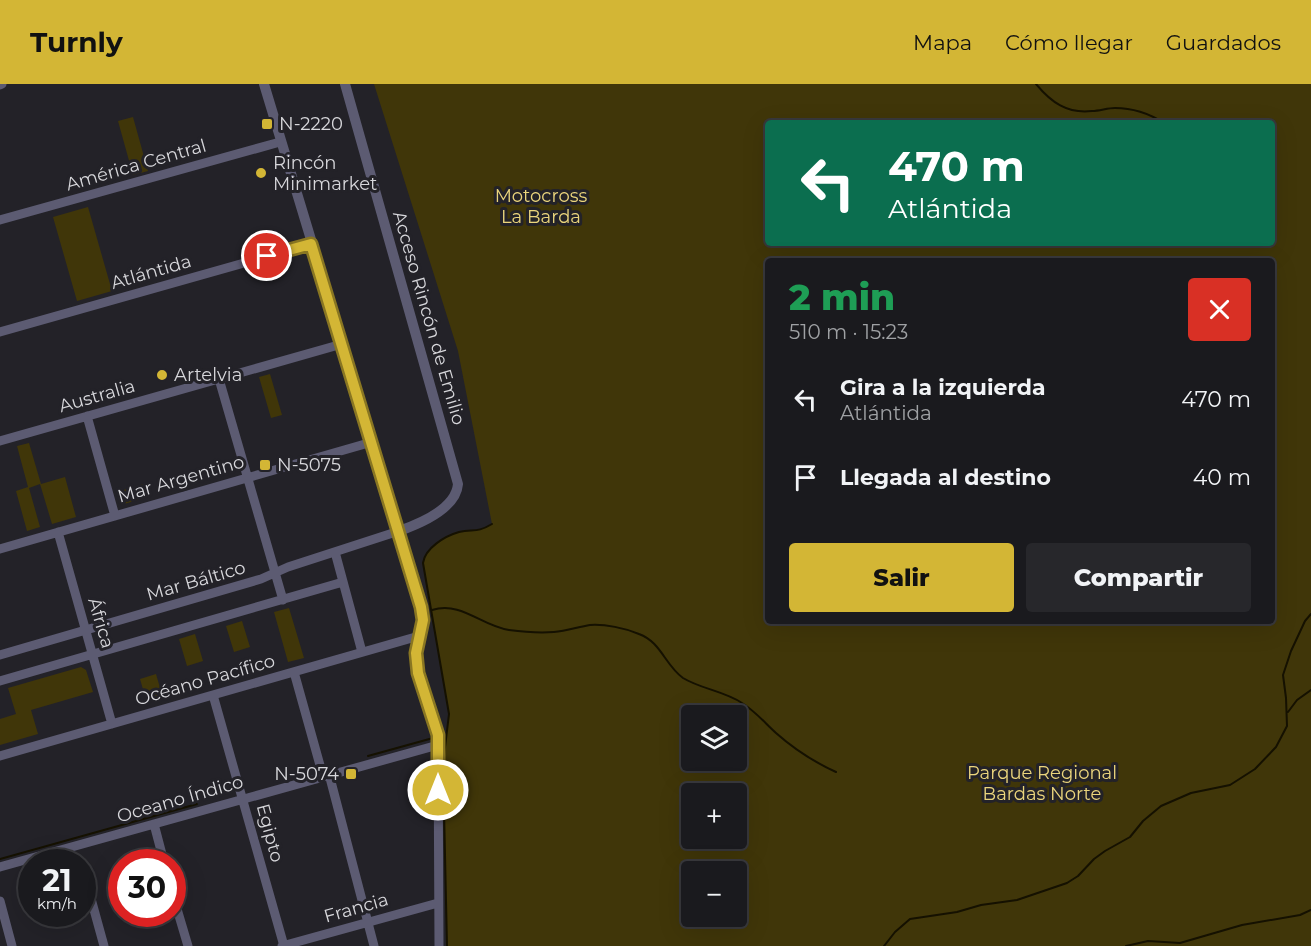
<!DOCTYPE html>
<html lang="es">
<head>
<meta charset="utf-8">
<style>
  body { margin:0; font-family:Montserrat,sans-serif; background:#27272b; color:#f1f3f6; height:100vh; display:flex; flex-direction:column; font-size:22px; white-space:nowrap }
  * { box-sizing:border-box; margin:0 }
  p { font-size:20px; color:#9fa1a4 }
  .icon { flex:none; width:33px; height:33px; fill:none; stroke:currentColor; stroke-width:2; stroke-linecap:round; stroke-linejoin:round }
  .map { position:relative; flex:1; overflow:hidden }
  .side { position:absolute; left:765px; top:174px; width:510px; height:366px; display:flex; flex-direction:column; background:#1a1a1e; border-radius:6px; box-shadow:0 6px 24px #0002,0 0 0 2px #38383c }
  .side>* { flex:none }
  .hud { position:absolute; left:765px; top:36px; width:510px; height:126px; border-radius:6px; box-shadow:0 6px 24px #0002,0 0 0 2px #38383c; background:#0b6e4f; color:#fff; overflow:hidden }
  .fabs { position:absolute; left:681px; top:621px; display:grid; gap:12px }
  .fabs a { display:grid; place-items:center; width:66px; height:66px; border-radius:6px; background:#1a1a1e; box-shadow:0 6px 24px #0002,0 0 0 2px #38383c; font-size:30px }
  .speed { position:absolute; left:18px; top:765px; display:flex; gap:12px; font-size:30px; font-weight:700; text-align:center }
  .speed>* { display:grid; place-content:center; width:78px; height:78px; border-radius:50%; background:#1a1a1e; box-shadow:0 6px 24px #0002,0 0 0 2px #38383c; line-height:1 }
  .speed small { font-size:15px; font-weight:400 }
  .speed .limit { border:9px solid #d22; background:#fff; color:#111 }
  .pin { position:absolute; display:grid; place-items:center; width:51px; height:51px; color:#fff; margin:-26px; border:3px solid #fff; border-radius:50%; box-shadow:0 2px 6px #0007 }
  .me { position:absolute; width:66px; margin:-33px; rotate:0deg; stroke-linejoin:round; filter:drop-shadow(0 0 4px #0008) }
  .turn { display:flex; align-items:center; gap:21px; height:126px; padding:0 24px; font-size:27px }
  .turn .icon { width:78px; height:78px; stroke-width:2.5 }
  .turn b { display:block; font-size:42px; line-height:51px }
  .round { display:grid; place-items:center; flex:none; width:63px; height:63px; border-radius:6px; background:#27272b }
  .overview { display:flex; align-items:center; justify-content:space-between; height:102px; padding:0 24px }
  h1 { font-size:36px; font-weight:800; line-height:45px; color:#1e9e55 }
  .action { display:flex; gap:12px; margin-top:auto; padding:12px 24px }
  .action a { flex:1; height:69px; border-radius:6px; background:#d3b635; color:#111; font-size:24px; font-weight:800; line-height:69px; text-align:center }
  .action a+a { background:#27272b; color:#f1f3f6 }
  ul { padding:0; list-style:none }
  li { display:flex; align-items:center; gap:18px; height:78px; padding:0 24px }
  li div { flex:1 }
  li b { display:block; font-size:22px }
  li em { font-style:normal }
  header { display:flex; align-items:center; gap:36px; box-sizing:border-box; height:84px; padding:0 30px; background:#d3b635; color:#111 }
  header strong { font-size:28px }
  nav { display:flex; gap:33px; margin-inline-start:auto; font-size:21px }
  .map>svg:first-child { display:block }
</style>
</head>
<body>
<header>
<strong>Turnly</strong>
<nav><a>Mapa</a><a>Cómo llegar</a><a>Guardados</a></nav>
</header>
<div class="map">
<svg width="1311" height="862" viewBox="0 0 1311 862">
  <rect width="100%" height="100%" fill="#232228"/>
  <path fill="#403609" fill-rule="evenodd" d="M374,0H1311V862H447L443,680L449,630L423,479C425,464 445,452 459,448C474,445 478,449 492,440L458,267ZM768,39H1272V159H768ZM768,177H1272V537H768ZM692,632H736V676H692ZM692,710H736V754H692ZM692,788H736V832H692Z
    M133,33L148,87L133,91L118,37Z
    M88,123L112,207L77,217L53,133Z
    M270,290L282,331L271,334L259,293Z
    M29,359L41,400L65,393L76,433L52,440L40,400L29,404L40,443L27,447L16,407L28,403L17,362Z
    M147,399L151,412L124,420L120,418L117,408Z
    M289,524L304,574L288,578L274,528Z
    M242,537L250,563L234,568L226,542Z
    M195,550L203,577L187,582L179,555Z
    M81,583L86,586L93,608L31,626L38,650L0,661V635L16,630L8,604Z
    M156,590L163,614L147,619L140,595Z"/>
  <g fill="none" stroke-linecap="round" stroke-linejoin="round">
    <path stroke="#151101" stroke-width="2" d="M1036,0C1051,18 1067,30 1092,27C1100,27 1107,24 1115,24C1132,24 1150,30 1164,39
      M432,526C462,517 481,542 509,546C524,548 540,549 554,548C566,547 578,543 590,541C605,540 625,544 639,550C661,558 665,581 683,594C701,605 724,607 742,619C755,627 764,638 776,649C794,665 814,678 836,688
      M1288,628L1297,616L1311,606
      M368,672L433,654
      M0,775L197,720
      M447,862L443,680L449,630L423,479C425,464 445,452 459,448C474,445 477,449 492,440
      M884,862L895,848L910,835L957,828L981,821L1017,816L1067,799L1078,792L1094,775L1105,767L1130,753L1143,737L1161,722L1191,709L1230,701L1255,685L1276,663L1287,642L1286,614L1283,591L1291,567L1305,537L1311,530
      M1126,862L1148,857L1180,859L1242,841L1300,831L1311,826"/>
    <path stroke="#5c5b72" stroke-width="9" d="M0,1L2,0
      M0,136L280,58
      M0,248L311,160
      M219,295L283,516
      M87,332L115,432
      M0,357L342,260
      M58,448L112,640
      M0,465L372,358
      M335,468L362,568
      M0,571L261,495L288,483L399,447L422,530L416,569L418,589L438,656L439,862
      M294,588L323,692
      M0,597L343,498
      M213,611L284,862
      M0,672L419,552
      M329,690L374,862
      M154,740L164,778
      M82,782L104,862
      M0,783L438,661
      M172,808L188,862
      M0,817L12,862
      M282,862L438,819"/>
    <path stroke="#5c5b72" stroke-width="10" d="M264,0L399,447C419,440 456,425 458,400L345,0"/>
  </g>
  <g fill="none" stroke-linecap="round" stroke-linejoin="round">
    <g stroke="#897622" stroke-width="15">
      <path id="route" d="M267,172L311,160L421,523L423,536L416,569L418,589L438,651V706"/>
    </g>
    <use href="#route" stroke="#d3b635" stroke-width="10"/>
  </g>
  <g fill="#d3b635" stroke="#232228" stroke-width="2">
    <rect x="261" y="34" width="12" height="12" rx="3"/>
    <circle cx="261" cy="89" r="6"/>
    <circle cx="162" cy="291" r="6"/>
    <rect x="259" y="375" width="12" height="12" rx="3"/>
    <rect x="345" y="684" width="12" height="12" rx="3"/>
  </g>
  <g text-anchor="middle" dominant-baseline="central" stroke-width="6" stroke-linejoin="round" paint-order="stroke">
    <g font-size="18" fill="#d7d7db" stroke="#232228" text-anchor="start">
      <text x="279" y="40">N-2220</text>
      <text x="273" y="79">Rincón<tspan x="273" dy="21">Minimarket</tspan></text>
      <text x="174" y="291">Artelvia</text>
      <text x="277" y="381">N-5075</text>
      <text x="339" y="690" text-anchor="end">N-5074</text>
    </g>
    <g font-size="18" fill="#d7d7db" stroke="#232228">
      <text transform="translate(136 81) rotate(-16)">América Central</text>
      <text transform="translate(151 188) rotate(-16)">Atlántida</text>
      <text transform="translate(429 234) rotate(74)">Acceso Rincón de Emilio</text>
      <text transform="translate(97 312) rotate(-16)">Australia</text>
      <text transform="translate(181 395) rotate(-16)">Mar Argentino</text>
      <text transform="translate(196 497) rotate(-16)">Mar Báltico</text>
      <text transform="translate(101 539) rotate(74)">África</text>
      <text transform="translate(205 596) rotate(-16)">Océano Pacífico</text>
      <text transform="translate(180 715) rotate(-16)">Oceano Índico</text>
      <text transform="translate(270 749) rotate(75)">Egipto</text>
      <text transform="translate(356 824) rotate(-16)">Francia</text>
    </g>
    <g font-size="18" fill="#ebd57c" stroke="#232228">
      <text x="541" y="112">Motocross<tspan x="541" dy="21">La Barda</tspan></text>
      <text x="1042" y="689">Parque Regional<tspan x="1042" dy="21">Bardas Norte</tspan></text>
    </g>
  </g>
</svg>
<div class="fabs">
<a><svg class="icon" aria-label="layers" viewBox="0 0 24 24"><path d="M12 4l9 5-9 5-9-5zM3 14l9 5 9-5"/></svg></a>
<a>+</a>
<a>−</a>
</div>
<div class="speed"><div>21<small>km/h</small></div><div class="limit">30</div></div>
<div class="pin" style="left:267px;top:172px;background:#d93025"><svg class="icon" aria-label="arrive" viewBox="0 0 24 24"><path d="M6 21V4h12l-3 4 3 4H6"/></svg></div>
<svg class="me" style="left:438px;top:706px" viewBox="-20 -20 40 40"><circle r="17" fill="#d3b635" stroke="#fff" stroke-width="3"/><path d="M0-11L8 9 0 5-8 9z" fill="#fff"/></svg>
<div class="hud">
<div class="turn"><svg class="icon" aria-label="left" viewBox="0 0 24 24"><path d="M17 20v-9H6M10 6l-5 5 5 5"/></svg><div><b>470 m</b>Atlántida</div></div>
</div>
<section class="side">
<div class="overview"><div><h1>2 min</h1><p>510 m · 15:23</p></div><a class="round" style="background:#d93025;color:#fff"><svg class="icon" aria-label="close" viewBox="0 0 24 24"><path d="M6 6l12 12M18 6L6 18"/></svg></a></div>
<ul>
<li><svg class="icon" aria-label="left" viewBox="0 0 24 24"><path d="M17 20v-9H6M10 6l-5 5 5 5"/></svg><div><b>Gira a la izquierda</b><p>Atlántida</p></div><em>470 m</em></li>
<li><svg class="icon" aria-label="arrive" viewBox="0 0 24 24"><path d="M6 21V4h12l-3 4 3 4H6"/></svg><div><b>Llegada al destino</b></div><em>40 m</em></li>
</ul>
<div class="action"><a>Salir</a><a>Compartir</a></div>
</section>
</div>
</body>
</html>
